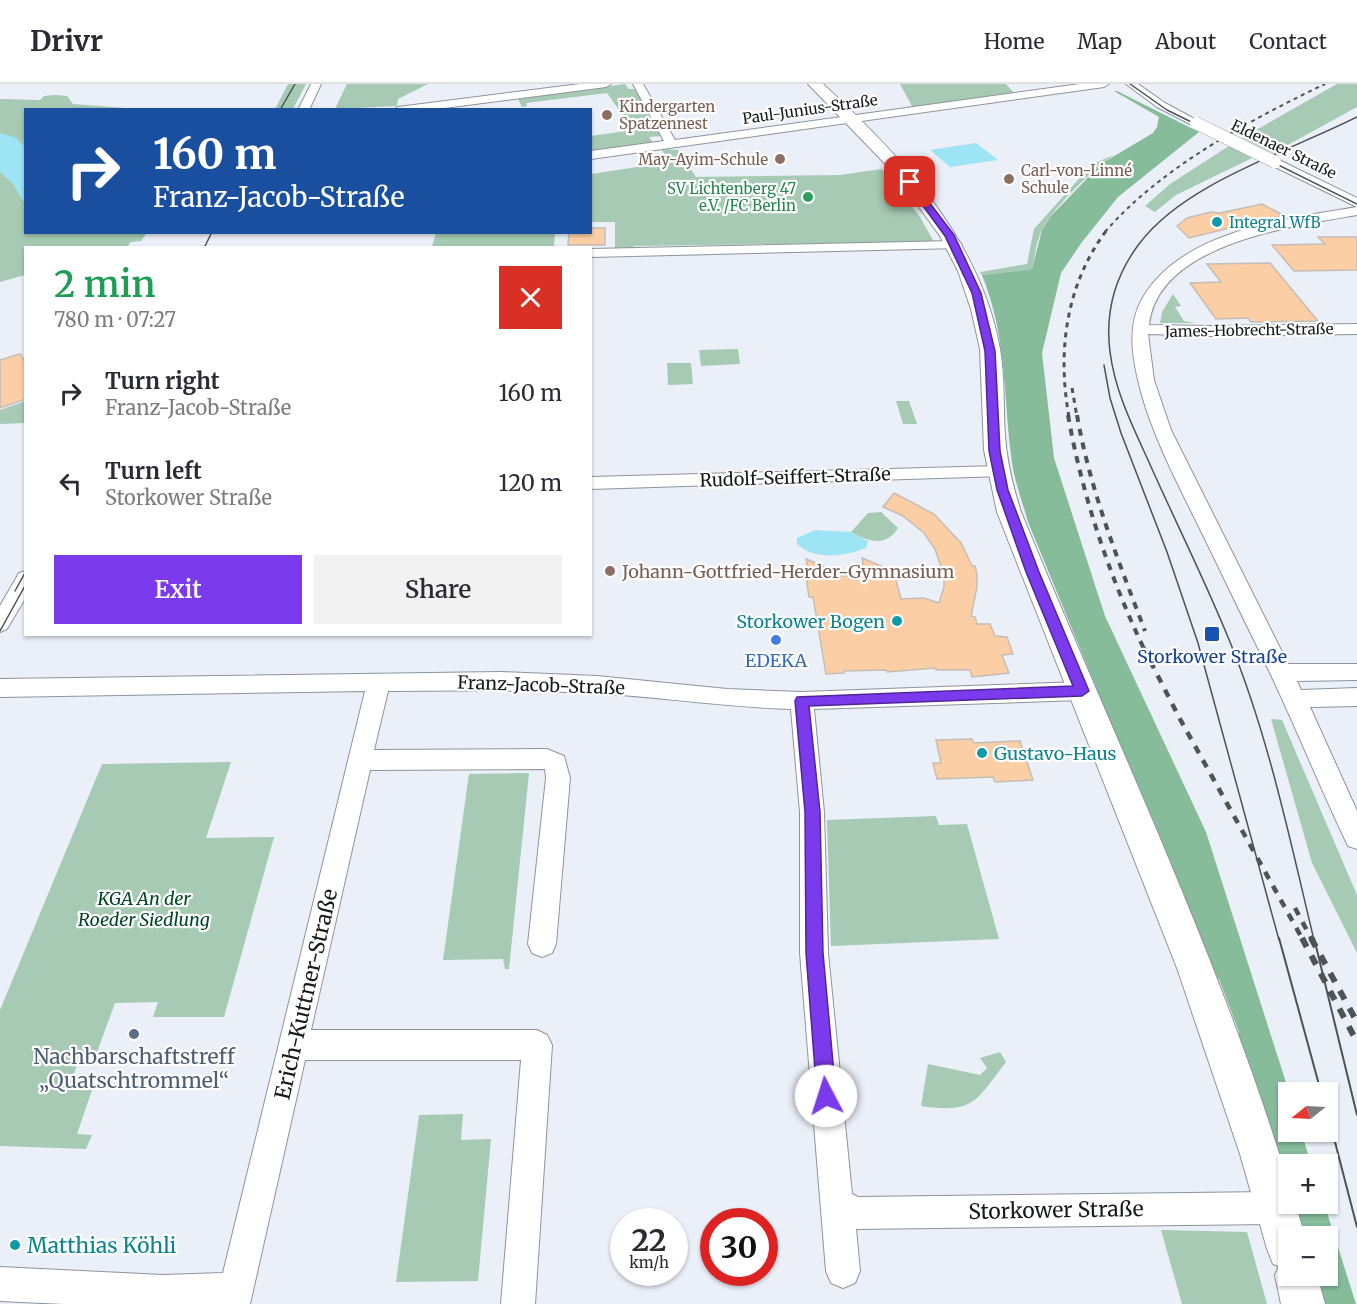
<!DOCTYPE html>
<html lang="en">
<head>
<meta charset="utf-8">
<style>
  body { margin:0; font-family:Merriweather,serif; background:#f2f2f3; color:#2b2b33; height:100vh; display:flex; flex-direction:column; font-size:22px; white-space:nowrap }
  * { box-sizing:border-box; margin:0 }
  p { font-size:20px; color:#7c7c81 }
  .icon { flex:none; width:33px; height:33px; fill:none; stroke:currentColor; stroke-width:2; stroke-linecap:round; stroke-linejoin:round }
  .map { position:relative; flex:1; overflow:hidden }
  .drawer { position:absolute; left:24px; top:162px; width:568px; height:390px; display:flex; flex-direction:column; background:#fff; border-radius:0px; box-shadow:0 2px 4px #0004 }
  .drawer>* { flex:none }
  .hud { position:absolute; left:24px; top:24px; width:568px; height:126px; border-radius:0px; box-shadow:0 2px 4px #0004; background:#1a4fa0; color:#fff; overflow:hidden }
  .needle { width:39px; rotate:252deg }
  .fabs { position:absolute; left:1278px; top:998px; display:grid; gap:12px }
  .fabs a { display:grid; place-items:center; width:60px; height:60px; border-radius:0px; background:#fff; box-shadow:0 2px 4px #0004; font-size:30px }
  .speed { position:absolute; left:610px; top:1124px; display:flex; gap:12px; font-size:30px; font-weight:700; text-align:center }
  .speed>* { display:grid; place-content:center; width:78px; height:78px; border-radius:50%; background:#fff; box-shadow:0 2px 4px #0004; line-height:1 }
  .speed small { font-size:15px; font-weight:400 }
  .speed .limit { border:9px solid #d22; background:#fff; color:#111 }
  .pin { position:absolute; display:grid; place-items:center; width:51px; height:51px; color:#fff; margin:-26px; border-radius:12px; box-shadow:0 3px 9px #0006 }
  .me { position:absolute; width:66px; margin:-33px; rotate:355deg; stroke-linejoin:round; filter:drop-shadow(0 0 4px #0008) }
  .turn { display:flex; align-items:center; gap:21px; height:126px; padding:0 30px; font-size:27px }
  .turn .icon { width:78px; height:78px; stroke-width:2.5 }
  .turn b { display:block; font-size:42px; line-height:51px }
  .round { display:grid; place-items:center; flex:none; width:63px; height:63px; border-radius:0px; background:#f2f2f3 }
  .headline { display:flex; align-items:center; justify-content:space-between; height:102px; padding:0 30px }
  h1 { font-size:36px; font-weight:600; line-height:45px; color:#1e9e55 }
  .action { display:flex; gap:12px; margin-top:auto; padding:12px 30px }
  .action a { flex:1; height:69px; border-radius:0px; background:#7c3aed; color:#fff; font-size:24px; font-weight:600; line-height:69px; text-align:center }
  .action a+a { background:#f2f2f3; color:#2b2b33 }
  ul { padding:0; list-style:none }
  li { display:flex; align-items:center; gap:18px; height:90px; padding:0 30px }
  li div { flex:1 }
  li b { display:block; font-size:22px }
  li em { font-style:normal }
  header { display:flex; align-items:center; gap:36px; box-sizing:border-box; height:84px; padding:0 30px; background:#fff; border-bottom:2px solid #e1e1e2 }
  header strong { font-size:28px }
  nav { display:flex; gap:33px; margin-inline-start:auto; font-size:21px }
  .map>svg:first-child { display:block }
</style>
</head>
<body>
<header>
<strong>Drivr</strong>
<nav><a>Home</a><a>Map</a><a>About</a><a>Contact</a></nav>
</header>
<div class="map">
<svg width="1357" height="1220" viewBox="0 0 1357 1220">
  <rect width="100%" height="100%" fill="#eaeff8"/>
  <path fill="#a6cab3" d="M288,0H306L293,25H275Z
    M347,0H428L398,15L397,22L335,25Z
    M625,0L629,5H636L662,52L649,53L654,60L591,69V52L633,46L607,9L526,19L527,22L522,23L518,15Z
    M900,0H1006L1016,11L914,26Z
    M1337,0H1357V23L1273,69L1242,54Z
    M55,11L67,12L73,20L138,25L26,26V148L162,149L146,150L141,157L131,158L127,163L26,164L25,191L0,198V15L40,16L44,12Z
    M1229,62L1252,74L1176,111L1155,128L1145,122L1170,100Z
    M661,65L678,66L696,93L840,91L882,85L920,133L934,158L634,162V164L615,165V138H591V90L670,78Z
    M1114,71C1094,84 1054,123 1043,144C1036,156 1035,172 1032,185L982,191L980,188L1027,180L1034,145L1085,88L1097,78Z
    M436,149V148L555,149L554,163H432Z
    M1173,210L1181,222L1175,223L1184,237L1195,239H1160L1162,228Z
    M738,265L740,280L701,282L699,266Z
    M667,279H691L693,300L668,301Z
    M25,317V339L0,340V326Z
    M896,317H909L917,340H903Z
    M881,428L898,444C886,464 867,457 851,448L868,429Z
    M1271,635L1282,636L1357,811V869L1312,779Z
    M231,678L206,754L274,753L224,933H153L158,918L115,919L96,971L79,976L68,1006H92L77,1050L92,1051L86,1065L0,1062V926L102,680Z
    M529,689L509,885H505L503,875L443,876L469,690Z
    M936,732L939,741L967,740L999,855L831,862L827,736Z
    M1000,968L1006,978C976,1017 974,1030 921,1022L928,980L980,991L987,984L980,974Z
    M463,1030L461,1056L491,1055L478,1197L396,1198L419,1031Z
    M1161,1146L1247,1148L1267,1220H1182Z"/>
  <path fill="#86bc9a" d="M1114,7H1117L1199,48L1118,113L1082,158L1061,189L1042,269L1054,374L1105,532L1206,748L1289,1008L1288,1047H1301L1311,1080H1288V1104L1238,953L1239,948L1219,895L1215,892L1028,438C1022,416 1013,394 1011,371C1003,307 1007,253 982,191L1032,185L1042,146L1050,133L1101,80L1153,49L1157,43L1159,33Z
    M1293,1119H1324L1356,1220H1321L1313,1191H1328V1152H1302Z"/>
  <path fill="#9de4f4" d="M0,49L16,54L24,62L25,120L13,100L0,88Z
    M976,59L998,76L950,83L930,66Z
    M815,446L850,448L868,457L866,464C845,473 814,476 797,460V454Z"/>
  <path fill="#fbcea5" stroke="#c5bdb6" stroke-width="1.5" d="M1262,120L1283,131L1189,154L1177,142L1187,134L1211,128L1220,129Z
    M591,144H605V161H568L569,148H591Z
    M1318,153H1357V186L1294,187L1272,161L1325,160Z
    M1270,179L1318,237L1251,238L1248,234L1216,235L1190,199L1221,198L1207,180Z
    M20,270L26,279V315L0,324V276Z
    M894,409L934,430L961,459L972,482H975L977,490V503L971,532L975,533L977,540H990L995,552L1007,553L1013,570L1002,571L1009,589L972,593L970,586H936V584L887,588L886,586L844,587V589L826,590L813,513H809L806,492H809L806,475L830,485H837L839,492L865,491L862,474L886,484H893L901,515L924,514L939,519L944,503V483H941L935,465L924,449L903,432L883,423Z
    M972,655L974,659L1020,657L1033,696L995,698L993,693L937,695L933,679H941L936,656Z"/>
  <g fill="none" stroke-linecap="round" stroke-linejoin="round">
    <g stroke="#8e949c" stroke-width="2">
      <path id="minor" d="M311,0H321L309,26H298Z
        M580,0H611L606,3L429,26H393L398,23Z
        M633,0H643L675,56L1080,0H1109L1104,3L591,75V67L664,57Z
        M1126,0H1138L1165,19L1202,39L1196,43L1192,41L1157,23Z
        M1275,74L1357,114V123L1271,81L1269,78Z
        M1357,123V131C1294,142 1158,159 1149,241L1210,242L1357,240V250L1210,252L1148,250L1154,296L1171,346L1288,580H1357V596L1297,597L1301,606L1357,604V622L1310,623L1357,727V765L1348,762C1315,693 1288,623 1254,556C1235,518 1217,479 1198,441C1177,398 1154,355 1141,308C1133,278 1126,243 1142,215C1181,146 1287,135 1357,123Z
        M955,157L960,158L962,161L960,164L591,173V165Z
        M998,382L1004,384L1007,388L1004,392L591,405V393Z
        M26,487V513L7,545L0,548V522L19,489Z
        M501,588L597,592L727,605L802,608L1082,598L1090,601L1093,607L1090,613L1082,616L814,625L824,728L828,869L852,1110L858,1113L1277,1108L1288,1113V1119H1291L1293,1124L1288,1135L1277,1140L856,1145L860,1187L855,1199L843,1204L831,1199L826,1187L800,869V728L791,625C725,623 660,613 594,609C525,606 457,606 388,607L374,666L547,665L564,672L570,694L556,860L552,869L542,873L532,869L528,860L546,694L545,685L370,686L311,946H537L547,951L552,961L535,1220H501L521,976H305L250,1220H64L0,1217V1183L163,1191L223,1189L365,607L0,613V595Z"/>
    </g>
    <g stroke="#8e949c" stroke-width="2">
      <path id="major" d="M808,0H823C902,73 980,155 1000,265C1005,294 1003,323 1005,352C1007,378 1013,403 1021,428C1112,650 1218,868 1288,1098V1119H1295L1305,1152H1288V1191H1317L1325,1220H1281L1275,1191L1279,1182L1273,1180L1267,1165L1240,1070L1177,884L997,428L984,366L980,265L971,225L958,187L940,152L895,90Z"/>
    </g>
    <use href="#minor" fill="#fff" fill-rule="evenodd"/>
    <use href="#major" fill="#fff" fill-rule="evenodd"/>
    <path stroke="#4f5256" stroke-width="1.5" d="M1130,0L1167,26L1357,120
      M280,26L295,0
      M204,164L212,148
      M1104,281L1110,314L1121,349L1167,468L1198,559L1279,856
      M15,507L26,487
      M0,547L26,500
      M1314,856C1290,756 1269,654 1230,558C1205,496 1175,437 1148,376C1132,341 1115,307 1110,268C1105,229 1115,192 1139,160C1184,99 1290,67 1357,33"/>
    <path stroke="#4f5256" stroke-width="2" d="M1279,854L1321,1008
      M1314,854L1357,1031
      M1328,1031L1357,1143"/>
    <path stroke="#4f5256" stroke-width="2" stroke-dasharray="4 4" stroke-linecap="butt" d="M1105,148C1160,84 1250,36 1325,0"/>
    <path stroke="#4f5256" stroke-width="3" stroke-dasharray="5 5" stroke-linecap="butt" d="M1072,304L1077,333
      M1069,333C1057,267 1066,201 1106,147"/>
    <path stroke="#4f5256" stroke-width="4" stroke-dasharray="7 7" stroke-linecap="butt" d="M1068,331C1082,411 1109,491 1144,565
      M1077,331C1090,406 1118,476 1145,547"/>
    <path stroke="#4f5256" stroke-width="4.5" stroke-dasharray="8 8" stroke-linecap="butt" d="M1143,563L1180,635L1303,856
      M1295,824L1312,856"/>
    <path stroke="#4f5256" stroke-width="6" stroke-dasharray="10 10" stroke-linecap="butt" d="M1302,854L1357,958
      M1311,854L1357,938"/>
    <g stroke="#8e949c" stroke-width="13" stroke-linecap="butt">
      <path id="minor-bridge" d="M1196,39L1275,78"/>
    </g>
    <use href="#minor-bridge" stroke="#fff" stroke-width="12"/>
  </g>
  <path fill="#7c3aed" stroke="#51269a" stroke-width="1.5" d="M907,97H913L954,151L981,209L995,267L1000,367L1008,406L1039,488L1089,607L1082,612L809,622L820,728L823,869L836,1012L833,1019L826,1021L820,1019L817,1012L806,869L805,728L795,617L797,613L1073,602L1026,488L997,406L989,367L985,267L972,209L945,152L907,100Z"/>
  <g fill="#8d6e63" stroke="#fff" stroke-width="2">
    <circle cx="607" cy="31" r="6"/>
    <circle cx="780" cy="75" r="6"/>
    <circle cx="1009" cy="95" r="6"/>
    <circle cx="610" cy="487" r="6"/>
  </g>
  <circle fill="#2e9e5b" stroke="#fff" stroke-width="2" cx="808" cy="113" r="6"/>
  <g fill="#0f9aa8" stroke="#fff" stroke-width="2">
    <circle cx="1217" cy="138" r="6"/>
    <circle cx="897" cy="537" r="6"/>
    <circle cx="982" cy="669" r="6"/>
    <circle cx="15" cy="1161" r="6"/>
  </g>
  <rect fill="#1a4fb4" stroke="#fff" stroke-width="2" x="1204" y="542" width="16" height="16" rx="3"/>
  <circle fill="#3f7fe0" stroke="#fff" stroke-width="2" cx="776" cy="556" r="6"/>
  <circle fill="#5c6f8a" stroke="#fff" stroke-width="2" cx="134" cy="950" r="6"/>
  <g text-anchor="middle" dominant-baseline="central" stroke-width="4.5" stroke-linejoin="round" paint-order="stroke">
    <g font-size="15" fill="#785e54" stroke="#fff" text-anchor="start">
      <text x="619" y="22">Kindergarten<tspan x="619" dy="17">Spatzennest</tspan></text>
      <text x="768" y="75" text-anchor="end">May-Ayim-Schule</text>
      <text x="1021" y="86">Carl-von-Linné<tspan x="1021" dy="17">Schule</tspan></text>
    </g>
    <g font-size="15" fill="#17191c" stroke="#fff">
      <text transform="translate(810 25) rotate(-8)">Paul-Junius-Straße</text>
      <text transform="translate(1284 65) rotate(26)">Eldenaer Straße</text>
      <text transform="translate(1249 246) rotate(-1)">James-Hobrecht-Straße</text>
    </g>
    <g font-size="15" fill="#27864d" stroke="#fff" text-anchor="end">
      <text x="796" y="104">SV Lichtenberg 47<tspan x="796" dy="17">e.V. /FC Berlin</tspan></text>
    </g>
    <g font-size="15" fill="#0d838f" stroke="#fff" text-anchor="start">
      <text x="1229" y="138">Integral WfB</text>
    </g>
    <g font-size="18" fill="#17191c" stroke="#fff">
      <text transform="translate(795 393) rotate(-2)">Rudolf-Seiffert-Straße</text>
      <text transform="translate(541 601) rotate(2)">Franz-Jacob-Straße</text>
    </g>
    <g font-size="18" fill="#785e54" stroke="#fff" text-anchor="start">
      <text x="622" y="487">Johann-Gottfried-Herder-Gymnasium</text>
    </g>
    <g font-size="18" fill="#0d838f" stroke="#fff" text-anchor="end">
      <text x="885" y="537">Storkower Bogen</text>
      <text x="994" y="669" text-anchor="start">Gustavo-Haus</text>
    </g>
    <g font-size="18" fill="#164399" stroke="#fff">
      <text x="1212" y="572">Storkower Straße</text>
    </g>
    <g font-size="18" fill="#366cbe" stroke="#fff">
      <text x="776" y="576">EDEKA</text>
    </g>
    <g font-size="18" font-style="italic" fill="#004627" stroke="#fff">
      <text x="144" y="814">KGA An der<tspan x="144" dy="21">Roeder Siedlung</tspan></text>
    </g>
    <g font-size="21" fill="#17191c" stroke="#fff">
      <text transform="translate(306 910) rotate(-77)">Erich-Kuttner-Straße</text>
      <text transform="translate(1056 1126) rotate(-1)">Storkower Straße</text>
    </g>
    <g font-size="21" fill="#4e5e75" stroke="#fff">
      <text x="134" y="972">Nachbarschaftstreff<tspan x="134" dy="24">„Quatschtrommel“</tspan></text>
    </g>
    <g font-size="21" fill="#0d838f" stroke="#fff" text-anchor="start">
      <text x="27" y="1161">Matthias Köhli</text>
    </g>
  </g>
</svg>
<div class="fabs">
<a><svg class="needle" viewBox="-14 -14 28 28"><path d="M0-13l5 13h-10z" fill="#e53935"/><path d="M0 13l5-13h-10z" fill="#7c7c81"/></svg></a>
<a>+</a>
<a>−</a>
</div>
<div class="speed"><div>22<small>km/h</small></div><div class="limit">30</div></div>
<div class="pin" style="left:910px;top:98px;background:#d93025"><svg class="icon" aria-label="arrive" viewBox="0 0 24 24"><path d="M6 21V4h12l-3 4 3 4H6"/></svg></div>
<svg class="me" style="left:826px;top:1012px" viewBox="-20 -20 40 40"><circle r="19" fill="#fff"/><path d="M0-13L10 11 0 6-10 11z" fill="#7c3aed"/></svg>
<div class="hud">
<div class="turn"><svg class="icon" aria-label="right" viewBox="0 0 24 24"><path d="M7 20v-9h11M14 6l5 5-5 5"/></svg><div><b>160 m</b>Franz-Jacob-Straße</div></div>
</div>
<section class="drawer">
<div class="headline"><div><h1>2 min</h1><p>780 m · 07:27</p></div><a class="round" style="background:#d93025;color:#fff"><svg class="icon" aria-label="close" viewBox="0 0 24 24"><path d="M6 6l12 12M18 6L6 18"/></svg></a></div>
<ul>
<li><svg class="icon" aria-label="right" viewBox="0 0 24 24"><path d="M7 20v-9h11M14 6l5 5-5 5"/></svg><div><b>Turn right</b><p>Franz-Jacob-Straße</p></div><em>160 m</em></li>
<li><svg class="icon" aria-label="left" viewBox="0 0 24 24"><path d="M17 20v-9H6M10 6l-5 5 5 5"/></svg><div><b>Turn left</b><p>Storkower Straße</p></div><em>120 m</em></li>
</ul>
<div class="action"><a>Exit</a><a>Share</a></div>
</section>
</div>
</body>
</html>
